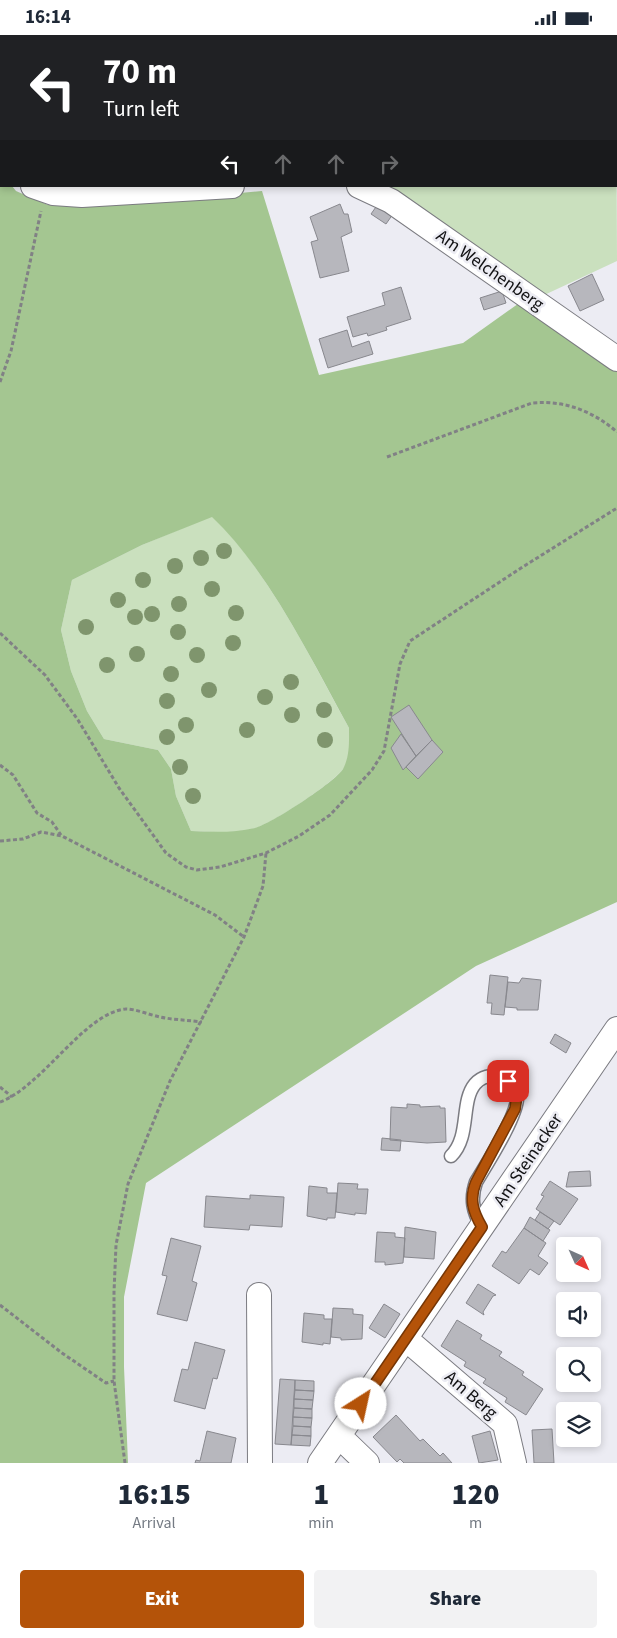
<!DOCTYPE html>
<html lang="en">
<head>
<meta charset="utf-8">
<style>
  body { margin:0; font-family:"Source Sans 3",sans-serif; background:#f2f2f3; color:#1f2937; height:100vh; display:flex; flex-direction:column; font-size:19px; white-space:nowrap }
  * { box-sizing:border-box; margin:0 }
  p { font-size:16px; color:#747a83 }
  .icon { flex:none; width:28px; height:28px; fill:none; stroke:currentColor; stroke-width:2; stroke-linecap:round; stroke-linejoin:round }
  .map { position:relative; height:1428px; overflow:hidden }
  .sheet { display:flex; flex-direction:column; background:#fff; flex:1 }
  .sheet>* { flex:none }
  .banner { position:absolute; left:0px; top:0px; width:618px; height:152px; box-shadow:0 2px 8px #0003; background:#202124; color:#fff; overflow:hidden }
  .needle { width:32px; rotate:135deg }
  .fabs { position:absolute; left:556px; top:1202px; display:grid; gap:10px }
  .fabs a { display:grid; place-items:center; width:45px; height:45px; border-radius:5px; background:#fff; box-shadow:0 2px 8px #0003; font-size:25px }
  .pin { position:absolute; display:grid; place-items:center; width:42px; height:42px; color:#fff; margin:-21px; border-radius:10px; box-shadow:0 2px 8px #0006 }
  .me { position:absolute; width:55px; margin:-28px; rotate:35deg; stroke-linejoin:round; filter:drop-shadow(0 0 4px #0008) }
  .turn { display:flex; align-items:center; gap:18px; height:105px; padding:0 20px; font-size:22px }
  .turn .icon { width:65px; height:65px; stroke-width:2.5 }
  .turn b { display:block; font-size:35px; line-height:42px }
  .lanes { display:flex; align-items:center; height:48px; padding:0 20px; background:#0003; justify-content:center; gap:25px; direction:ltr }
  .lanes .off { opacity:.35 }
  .eta { display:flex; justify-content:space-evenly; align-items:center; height:85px; text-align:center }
  .eta b { font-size:30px; font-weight:800; line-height:35px }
  .button { display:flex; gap:10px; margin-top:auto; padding:10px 20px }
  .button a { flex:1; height:58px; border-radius:5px; background:#b45309; color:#fff; font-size:20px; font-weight:800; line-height:58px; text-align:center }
  .button a+a { background:#f2f2f3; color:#1f2937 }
  .status { display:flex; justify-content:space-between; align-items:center; height:35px; padding:0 25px; background:#fff; direction:ltr }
  .status svg { height:14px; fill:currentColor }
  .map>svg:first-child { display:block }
</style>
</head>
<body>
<div class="status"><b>16:14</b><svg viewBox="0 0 49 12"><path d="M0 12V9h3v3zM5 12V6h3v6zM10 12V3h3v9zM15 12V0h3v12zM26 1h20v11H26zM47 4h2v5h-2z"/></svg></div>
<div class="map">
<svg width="617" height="1428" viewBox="0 0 617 1428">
  <rect width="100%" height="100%" fill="#ececf3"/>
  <path fill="#cae0be" d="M0,0H589L590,1H1V116Z
    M616,26L617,226L540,262L370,151H616Z
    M212,481C268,535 311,624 349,693C350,706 351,723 343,734C333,748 273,788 256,793C235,799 213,797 191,796L176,761L171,734L158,715L104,704L87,676L71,636L61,595L72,545L142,510Z"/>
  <path fill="#a4c691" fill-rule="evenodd" d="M0,138L1,151H12L16,156L48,170L91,172L262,156L319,340L463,308L522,266L617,331V867L476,931L146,1148L124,1262V1332L128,1428H0ZM212,482C268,535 311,624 349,693C349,706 350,721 343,734C335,747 271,789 255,793C234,798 213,797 191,796L176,761L171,734L158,715L104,704L87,676L71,636L61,595L72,545L142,510Z"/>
  <path fill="#b7b7bd" stroke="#88888e" d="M340,169L344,179H348L352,197L341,202L349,236L320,243L311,207L318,205L310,182Z
    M378,169L393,179L386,189L371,179Z
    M592,239L604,265L580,276L568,251Z
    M401,252L411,284L386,292L387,295L368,301L367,298L353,302L347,282L385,270L382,258Z
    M502,256L506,268L484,275L480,263Z
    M347,295L352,312L369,306L373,319L328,333L319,304Z
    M409,670L432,705L416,721L391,682Z
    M401,699L416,721L403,735L391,713Z
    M432,705L443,717L418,744L406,732Z
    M490,940L508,942L504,980L491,979L492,968H487Z
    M522,943L541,945L538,975H517V973L505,972L508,947L519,948Z
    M555,999L571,1008L566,1018L550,1008Z
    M407,1069L420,1070V1072L440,1071V1073H445L446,1107L427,1108L390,1105L391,1072L407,1073Z
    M382,1103L401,1105L400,1116L381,1115Z
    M590,1136L591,1151L566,1152L569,1137Z
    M550,1146L578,1164L560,1190L536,1174L544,1161L541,1160Z
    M338,1148L358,1149L357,1154H368L366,1179L355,1178V1180L336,1177Z
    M309,1151L327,1153V1158H337L335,1183H327V1185L307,1181Z
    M250,1160L284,1162L282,1192L250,1190L249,1195L204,1192L206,1161L250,1164Z
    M540,1177L554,1186L548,1194L535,1185Z
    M530,1182L550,1195L543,1206L524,1193Z
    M405,1192L436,1197L434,1224L404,1222Z
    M524,1193L546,1208L538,1221L548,1228L539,1240L530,1234L519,1249L492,1231L502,1216L506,1218Z
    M377,1197L395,1198V1202L405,1203L403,1228L385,1230V1227H375Z
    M171,1203L201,1211L192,1246L197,1248L187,1286L157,1279L167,1241L162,1240Z
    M478,1249L496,1260L493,1261L483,1277L484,1280L466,1268Z
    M384,1269L400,1279L385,1303L369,1293Z
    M333,1273L353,1274V1279L363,1280L362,1304L341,1305V1303L331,1302Z
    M304,1278L324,1280V1284H332L330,1309L323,1308V1310L302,1307Z
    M457,1285L482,1300L480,1304L502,1317L499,1321L524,1337L522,1340L543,1354L526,1380L505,1367L507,1363L483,1348L486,1344L464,1331L466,1327L441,1311Z
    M195,1307L225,1315L217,1344L213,1343L205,1374L174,1366L182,1334L188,1335Z
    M280,1344L295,1345L291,1410L275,1409Z
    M295,1345L314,1346V1356L295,1355Z
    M295,1355L314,1356L313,1365L294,1364Z
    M294,1364L313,1365L312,1374L294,1373Z
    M294,1373L312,1374V1383L293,1382Z
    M396,1380L420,1406L423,1404L440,1421L443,1418L452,1428H404L400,1424L397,1427L373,1402Z
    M293,1382L312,1383L311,1392L293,1391Z
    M293,1391L311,1392V1401L292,1400Z
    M552,1394L554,1428H534L532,1395Z
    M207,1396L236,1403L231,1428H195L196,1425L200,1426Z
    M490,1396L498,1425L479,1428L472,1401Z
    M292,1400L311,1401L310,1411L291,1410Z"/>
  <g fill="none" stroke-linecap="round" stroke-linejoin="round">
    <g stroke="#7b7b81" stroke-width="15">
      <path id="service" d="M451,1121C471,1101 460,1067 475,1049C488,1034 514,1041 517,1061C519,1079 486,1130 476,1147C470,1164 473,1177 482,1192"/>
    </g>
    <g stroke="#7b7b81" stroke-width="26">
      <path id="minor" d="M0,124L1,125
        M33,151L53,158L82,160L232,151
        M359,151L391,166L617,324
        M259,1260L260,1428
        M406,1304L505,1389L514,1428
        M339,1401L367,1428
        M320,1428L617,994"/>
    </g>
    <g stroke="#7b7b81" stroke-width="30">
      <path id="secondary" d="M610,0L611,1"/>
    </g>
    <path stroke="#818185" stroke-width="3" stroke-dasharray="4 2.5" stroke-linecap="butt" d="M0,347L11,316L41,176
      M387,422L532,368C564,365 593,376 617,397
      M0,598L45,640L78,685L119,753L166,818L186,832L197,835L220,832L266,818L299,801L330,780L372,735L384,716L400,629L410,606L521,533L617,473
      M0,730L13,740L37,778L52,787L61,800
      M0,806L23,804L41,797L62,801L215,880L244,902
      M0,1052L12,1062
      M0,1067C42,1052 85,977 126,974C136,974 150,980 160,982C174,985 188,985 202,987
      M0,1270L62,1318L106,1348L114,1346
      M125,1428L114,1346V1257L116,1210L128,1149L170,1046L244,902L263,851L266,818"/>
    <use href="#service" stroke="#fff" stroke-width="12"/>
    <use href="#minor" stroke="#fff" stroke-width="24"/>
    <use href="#secondary" stroke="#fff" stroke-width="28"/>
  </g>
  <g fill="#7f956d">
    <circle cx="224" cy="516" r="8"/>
    <circle cx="201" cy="523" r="8"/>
    <circle cx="175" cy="531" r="8"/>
    <circle cx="143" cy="545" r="8"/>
    <circle cx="212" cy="554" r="8"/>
    <circle cx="118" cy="565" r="8"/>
    <circle cx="179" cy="569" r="8"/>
    <circle cx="236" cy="578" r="8"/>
    <circle cx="152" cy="579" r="8"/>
    <circle cx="135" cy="582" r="8"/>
    <circle cx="86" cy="592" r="8"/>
    <circle cx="178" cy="597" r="8"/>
    <circle cx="233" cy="608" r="8"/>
    <circle cx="137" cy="619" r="8"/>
    <circle cx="197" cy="620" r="8"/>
    <circle cx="107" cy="630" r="8"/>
    <circle cx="171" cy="639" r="8"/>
    <circle cx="291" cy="647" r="8"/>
    <circle cx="209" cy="655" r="8"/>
    <circle cx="265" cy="662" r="8"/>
    <circle cx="167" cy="666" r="8"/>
    <circle cx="324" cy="675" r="8"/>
    <circle cx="292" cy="680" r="8"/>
    <circle cx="186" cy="690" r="8"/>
    <circle cx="247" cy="695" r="8"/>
    <circle cx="167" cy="702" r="8"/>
    <circle cx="325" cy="705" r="8"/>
    <circle cx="180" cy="732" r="8"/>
    <circle cx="193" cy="761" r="8"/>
  </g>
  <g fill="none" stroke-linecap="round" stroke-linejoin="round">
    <g stroke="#753606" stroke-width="12">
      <path id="route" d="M361,1369L482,1192C473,1177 469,1164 476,1147L515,1074L517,1060L508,1046"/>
    </g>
    <use href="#route" stroke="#b45309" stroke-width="9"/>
  </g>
  <g text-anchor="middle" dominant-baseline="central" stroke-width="5" stroke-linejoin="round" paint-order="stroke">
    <g font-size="18" fill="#121214" stroke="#ececf3">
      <text transform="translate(490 235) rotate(35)">Am Welchenberg</text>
      <text transform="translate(528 1125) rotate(-56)">Am Steinacker</text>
      <text transform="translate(471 1360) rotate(41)">Am Berg</text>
    </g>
  </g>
</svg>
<div class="fabs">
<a><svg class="needle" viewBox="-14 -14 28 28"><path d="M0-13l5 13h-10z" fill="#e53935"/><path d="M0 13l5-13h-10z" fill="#747a83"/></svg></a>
<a><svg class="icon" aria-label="sound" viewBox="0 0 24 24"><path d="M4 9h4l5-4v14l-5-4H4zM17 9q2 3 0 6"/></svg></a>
<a><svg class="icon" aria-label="search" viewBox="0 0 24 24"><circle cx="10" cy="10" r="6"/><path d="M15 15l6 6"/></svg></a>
<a><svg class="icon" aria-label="layers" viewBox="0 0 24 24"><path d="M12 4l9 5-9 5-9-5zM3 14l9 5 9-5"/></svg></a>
</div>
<div class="pin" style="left:508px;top:1046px;background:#d93025"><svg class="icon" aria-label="arrive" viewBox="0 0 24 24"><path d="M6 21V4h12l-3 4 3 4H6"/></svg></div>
<svg class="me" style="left:361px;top:1369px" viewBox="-20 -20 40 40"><circle r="19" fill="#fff"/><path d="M0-13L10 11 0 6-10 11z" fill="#b45309"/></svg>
<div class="banner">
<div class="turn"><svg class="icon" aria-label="left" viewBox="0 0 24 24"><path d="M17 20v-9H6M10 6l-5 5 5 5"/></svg><div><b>70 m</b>Turn left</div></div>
<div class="lanes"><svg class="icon" aria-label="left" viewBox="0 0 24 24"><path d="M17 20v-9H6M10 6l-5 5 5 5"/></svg><svg class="icon off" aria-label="ahead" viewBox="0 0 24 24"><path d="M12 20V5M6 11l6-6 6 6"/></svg><svg class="icon off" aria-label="ahead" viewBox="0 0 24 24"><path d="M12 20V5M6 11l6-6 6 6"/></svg><svg class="icon off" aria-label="right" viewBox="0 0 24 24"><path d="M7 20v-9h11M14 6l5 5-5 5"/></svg></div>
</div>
</div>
<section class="sheet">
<div class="eta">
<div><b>16:15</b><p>Arrival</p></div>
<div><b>1</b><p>min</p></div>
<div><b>120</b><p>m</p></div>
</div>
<div class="button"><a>Exit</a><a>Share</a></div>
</section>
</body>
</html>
